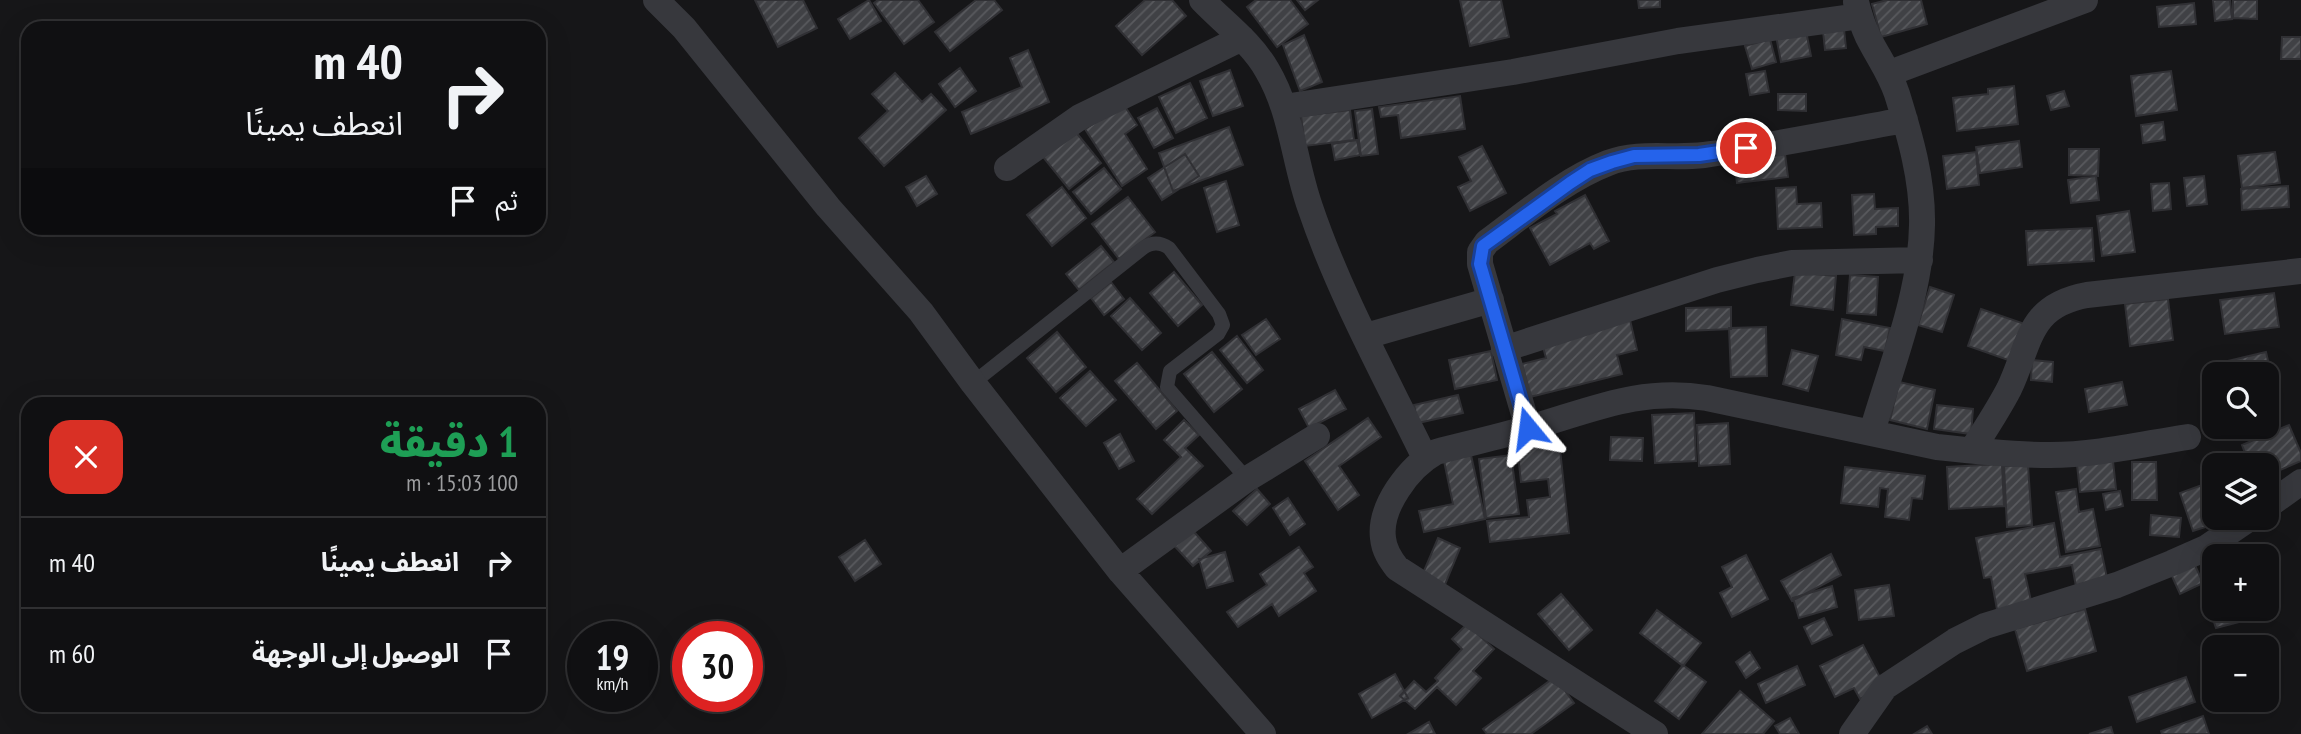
<!DOCTYPE html>
<html lang="ar">
<head>
<meta charset="utf-8">
<style>
  body { margin:0; font-family:"PT Sans Narrow","Noto Sans Arabic",sans-serif; background:#1e1e20; color:#f1f3f6; direction:rtl; height:100vh; display:flex; flex-direction:column; font-size:26px; white-space:nowrap }
  * { box-sizing:border-box; margin:0 }
  p { font-size:23px; color:#9c9d9f }
  .icon { flex:none; width:38px; height:38px; fill:none; stroke:currentColor; stroke-width:2; stroke-linecap:round; stroke-linejoin:round }
  .map { position:relative; flex:1; overflow:hidden; direction:ltr }
  .details { position:absolute; left:21px; top:397px; width:525px; height:315px; display:flex; flex-direction:column; background:#101012; border-radius:21px; box-shadow:0 7px 28px #0002,0 0 0 2px #303032; direction:rtl }
  .details>* { flex:none }
  .guide { position:absolute; left:21px; top:21px; width:525px; height:214px; border-radius:21px; box-shadow:0 7px 28px #0002,0 0 0 2px #303032; direction:rtl; background:#101012; color:#f1f3f6; overflow:hidden }
  .controls { position:absolute; left:2202px; top:362px; display:grid; gap:14px }
  .controls a { display:grid; place-items:center; width:77px; height:77px; border-radius:14px; background:#101012; box-shadow:0 7px 28px #0002,0 0 0 2px #303032; font-size:35px }
  .speed { position:absolute; left:567px; top:621px; display:flex; gap:14px; font-size:35px; font-weight:700; text-align:center }
  .speed>* { display:grid; place-content:center; width:91px; height:91px; border-radius:50%; background:#101012; box-shadow:0 7px 28px #0002,0 0 0 2px #303032; line-height:1 }
  .speed small { font-size:18px; font-weight:400 }
  .speed .limit { border:10px solid #d22; background:#fff; color:#111 }
  .pin { position:absolute; display:grid; place-items:center; width:60px; height:60px; color:#fff; margin:-30px; border:4px solid #fff; border-radius:50%; box-shadow:0 2px 7px #0007 }
  .me { position:absolute; width:77px; margin:-38px; rotate:344deg; stroke-linejoin:round; filter:drop-shadow(0 0 5px #0008) }
  .turn { display:flex; align-items:center; gap:24px; height:147px; padding:0 28px; font-size:32px }
  .turn .icon { width:91px; height:91px; stroke-width:2.5 }
  .turn b { display:block; font-size:49px; line-height:60px }
  .then { display:flex; align-items:center; height:66px; padding:0 28px; background:#0003; gap:14px; font-size:26px }
  .round { display:grid; place-items:center; flex:none; width:74px; height:74px; border-radius:21px; background:#1e1e20 }
  .summary { display:flex; align-items:center; justify-content:space-between; height:119px; padding:0 28px }
  h1 { font-size:42px; font-weight:800; line-height:52px; color:#1e9e55 }
  ul { padding:0; list-style:none }
  li { display:flex; align-items:center; gap:21px; height:91px; padding:0 28px; border-top:2px solid #303032 }
  li div { flex:1 }
  li b { display:block; font-size:26px }
  li em { font-style:normal }
  .map>svg:first-child { display:block }
</style>
</head>
<body>
<div class="map">
<svg width="2301" height="734" viewBox="0 0 2301 734">
  <defs>
    <pattern id="building-hatch" width="6" height="6" patternUnits="userSpaceOnUse" patternTransform="scale(1.75)"><rect width="6" height="6" fill="#404145"/><path d="M-1 1l2-2M0 6l6-6M5 7l2-2" fill="none" stroke="#595a5e"/></pattern>
  </defs>
  <rect width="100%" height="100%" fill="#161618"/>
  <path fill="url(#building-hatch)" stroke="#303034" stroke-width="2" d="M755,0H803L817,28L778,47Z
    M869,0L881,21L850,39L838,19Z
    M878,0H918L934,22L904,44L874,3Z
    M976,0H994L1002,10L950,51L935,32Z
    M1145,0H1172L1186,16L1142,55L1116,26Z
    M1256,0H1290L1308,24L1277,47L1247,7Z
    M1297,0H1318L1305,10Z
    M1460,0H1501L1509,37L1470,46Z
    M1638,0H1660V7L1639,8Z
    M1887,0H1921L1927,24L1881,37L1872,4Z
    M2213,0H2230L2232,19L2215,21Z
    M2233,0H2257V19L2233,18Z
    M2194,3L2196,24L2159,27L2157,7Z
    M1844,29L1846,48L1825,50L1823,31Z
    M1806,31L1811,56L1781,62L1776,36Z
    M1304,35L1322,82L1300,91L1283,45Z
    M2282,37H2301V59H2281Z
    M1770,39L1776,62L1752,69L1745,46Z
    M1028,50L1049,102L971,134L962,112L1022,87L1010,58Z
    M960,68L976,91L955,107L939,84Z
    M1230,70L1243,106L1213,116L1200,81Z
    M1765,71L1769,92L1750,95L1746,74Z
    M2171,71L2177,110L2136,116L2131,76Z
    M895,73L922,102L931,94L946,110L884,166L859,138L888,111L872,94Z
    M1190,83L1207,118L1176,133L1159,97Z
    M2014,86L2018,124L1957,131L1953,98L1988,94V89Z
    M2064,91L2069,106L2051,110L2047,96Z
    M1778,94H1806V111L1778,110Z
    M1460,96L1465,129L1401,138L1398,115L1381,117L1379,107Z
    M1124,105L1137,125L1125,134L1147,169L1122,186L1085,129Z
    M1157,108L1173,138L1154,148L1138,118Z
    M1372,109L1378,154L1361,156L1355,111Z
    M1350,110L1354,140L1305,146L1301,116Z
    M2163,122L2165,140L2143,143L2141,125Z
    M1229,127L1243,165L1173,191L1159,153Z
    M1075,131L1101,163L1069,189L1043,157Z
    M1357,140L1360,155L1335,160L1332,144Z
    M2019,141L2022,167L1980,173L1976,147Z
    M1482,146L1506,193L1470,211L1458,187L1471,181L1459,157Z
    M2069,149H2099L2098,176L2069,175Z
    M1976,152L1979,185L1947,189L1943,156Z
    M2275,152L2280,183L2242,188L2238,156Z
    M1185,154L1199,176L1162,200L1148,178Z
    M1785,154L1788,177L1737,183L1734,160Z
    M1104,168L1121,189L1091,214L1073,192Z
    M926,176L937,194L917,206L906,187Z
    M2096,176L2099,200L2071,203L2068,180Z
    M2204,176L2207,204L2187,206L2184,178Z
    M1226,181L1239,225L1217,232L1204,188Z
    M2169,183L2171,209L2153,211L2151,184Z
    M2288,186L2289,207L2242,210L2241,189Z
    M1062,187L1086,218L1052,246L1027,215Z
    M1796,187L1797,204L1821,203L1822,227L1778,229L1776,188Z
    M1874,194L1875,209L1898,208V226L1876,227V234L1854,235L1852,195Z
    M1585,195L1609,241L1594,249L1590,243L1550,265L1530,228L1557,214L1555,211Z
    M1128,197L1155,232L1119,259L1092,224Z
    M2129,211L2135,252L2102,256L2097,216Z
    M2092,228L2094,261L2028,265L2026,231Z
    M1101,246L1114,262L1079,290L1066,274Z
    M1174,272L1202,305L1178,326L1150,293Z
    M1795,272L1836,276L1833,310L1791,305Z
    M1850,275L1878,277L1876,315L1847,313Z
    M1111,282L1124,299L1104,315L1091,298Z
    M1930,287L1954,295L1942,332L1918,325Z
    M2274,293L2279,327L2225,334L2220,300Z
    M1130,298L1161,333L1142,350L1111,316Z
    M2168,299L2173,340L2130,346L2125,304Z
    M1731,307V329L1686,331V308Z
    M1981,309L2025,324L2011,361L1968,346Z
    M1266,319L1280,339L1256,355L1242,335Z
    M1842,319L1890,328L1885,351L1864,347L1861,360L1836,355Z
    M1630,320L1637,350L1617,355L1622,374L1530,397L1522,364L1546,358L1542,343Z
    M1766,327L1767,376L1731,377L1729,328Z
    M1057,332L1086,367L1056,392L1027,358Z
    M1237,336L1263,370L1247,383L1220,350Z
    M1792,350L1818,356L1808,391L1783,384Z
    M1491,351L1497,380L1455,389L1449,360Z
    M1212,352L1242,389L1214,412L1184,374Z
    M2266,352L2275,391L2266,393V374H2217L2215,364Z
    M2032,360L2053,362L2052,382L2031,380Z
    M1137,363L1177,411L1156,429L1115,381Z
    M1090,371L1116,400L1086,426L1060,398Z
    M1899,382L1935,390L1927,429L1890,420Z
    M2122,382L2127,405L2089,412L2085,389Z
    M1335,390L1346,409L1309,428L1299,409Z
    M1458,395L1463,413L1418,423L1414,405Z
    M1937,405L1973,409L1971,434L1934,429Z
    M1694,413L1696,461L1655,463L1652,415Z
    M1368,418L1381,437L1339,466L1359,495L1338,510L1305,461Z
    M1184,420L1199,435L1185,448L1203,466L1152,514L1137,499L1181,457L1164,440Z
    M1728,423L1730,464L1699,466L1697,425Z
    M2289,425L2301,453V461L2266,476V466H2250L2242,445Z
    M1120,434L1134,461L1119,469L1104,443Z
    M1611,437L1643,438L1642,461L1610,460Z
    M1559,440L1569,533L1490,542L1487,521L1529,517L1527,500L1550,497L1548,479L1521,482L1517,445Z
    M1471,455L1485,519L1424,532L1419,511L1453,504L1444,461Z
    M1511,455L1519,514L1486,518L1479,459Z
    M2113,461L2116,489L2080,492L2077,465Z
    M2132,462H2156L2157,500H2132Z
    M2002,464L2004,506L1949,509L1947,467Z
    M2028,465L2032,525L2007,527L2004,466Z
    M1845,467L1925,476L1922,499L1912,498L1909,520L1885,517L1888,489L1880,488L1878,507L1841,503Z
    M2210,482L2214,493V518H2222L2224,521L2193,531L2180,493Z
    M1257,489L1270,504L1247,525L1233,511Z
    M2076,489L2079,512L2093,509L2100,546L2066,552L2056,492Z
    M2120,491L2123,506L2106,510L2103,494Z
    M1288,498L1305,524L1290,535L1273,508Z
    M2151,515L2181,518L2179,537L2150,535Z
    M2054,523L2060,557L2101,549L2108,583L2077,592L2072,565L2025,574L2032,605L1998,615L1991,577L1984,578L1976,538Z
    M1188,525L1211,551L1193,566L1170,541Z
    M1438,538L1460,548L1444,587L1421,578Z
    M865,540L881,564L855,581L839,557Z
    M1299,547L1313,567L1304,573L1316,591L1279,616L1272,604L1238,627L1227,612L1267,585L1260,574Z
    M1225,552L1233,581L1207,588L1199,559Z
    M1831,554L1841,575L1792,601L1781,581Z
    M1746,555L1768,599L1732,617L1720,593L1732,587L1722,567Z
    M2194,563L2203,583L2180,594L2171,574Z
    M1889,585L1894,616L1859,620L1855,590Z
    M1832,586L1837,607L1799,618L1793,598Z
    M1561,594L1592,630L1569,650L1538,614Z
    M2085,609L2096,651L2027,671L2015,629Z
    M2215,609H2236L2239,622L2216,628L2210,610Z
    M1657,610L1701,643L1683,666L1640,633Z
    M1824,618L1832,635L1812,644L1804,627Z
    M1467,624L1494,649L1473,671L1481,678L1456,705L1437,687L1415,709L1400,696L1414,681L1426,692L1438,681L1435,678L1462,649L1452,639Z
    M1863,645L1885,687L1860,699L1854,688L1835,697L1820,666Z
    M1750,652L1760,668L1746,678L1736,662Z
    M1683,665L1706,682L1679,719L1655,701Z
    M1797,666L1805,685L1766,703L1758,684Z
    M1395,674L1408,698L1372,718L1359,694Z
    M1555,677L1574,703L1531,734H1487L1483,729Z
    M2186,677L2195,702L2137,722L2129,697Z
    M1740,691L1774,721L1763,734H1702Z
    M2203,716L2209,734H2162L2161,731Z
    M1790,718L1799,734H1780L1775,726Z
    M1429,722L1435,734H1408Z
    M1927,726L1932,734H1914Z
    M2111,727L2113,734H2089Z"/>
  <g fill="none" stroke-linecap="round" stroke-linejoin="round">
    <path stroke="#37383d" stroke-width="14" d="M973,383L1143,248C1152,242 1160,242 1169,248L1219,314L1223,325L1218,334L1170,371L1167,387L1247,479"/>
    <path stroke="#37383d" stroke-width="26" d="M656,0L684,28L828,207L921,312L973,383L1120,571L1263,734
      M1202,0C1224,23 1251,42 1267,70C1292,112 1294,162 1310,207C1339,293 1385,376 1425,458
      M1856,2C1859,14 1863,26 1868,37C1878,57 1890,73 1897,94C1910,136 1923,180 1922,225C1921,294 1891,366 1872,432
      M1890,73L2085,0
      M1284,107L1513,72L1678,41L1860,16
      M1007,168L1080,117L1242,38
      M1366,336L1491,300
      M1504,349L1717,280L1757,270L1792,263L1920,260
      M1528,428L1480,264V252L1487,242C1525,214 1564,180 1608,163C1639,151 1671,159 1704,155C1771,146 1838,132 1905,120
      M1972,450C1985,430 1998,410 2009,389C2031,343 2027,306 2087,295L2301,271
      M2266,507L2301,482
      M1120,571L1247,479L1317,436
      M1655,734L1397,568C1390,559 1384,550 1383,538C1379,507 1409,467 1436,452C1467,444 1498,437 1529,428C1592,410 1640,387 1707,398L1937,447C1974,451 2012,455 2050,455C2096,455 2142,444 2188,437
      M1852,734L1885,687L1955,641L1985,626L2117,585L2172,563L2206,548L2250,518"/>
  </g>
  <g fill="none" stroke-linecap="round" stroke-linejoin="round">
    <g stroke="#184099" stroke-width="18">
      <path id="route" d="M1528,428L1480,264L1483,246L1570,183L1590,170L1612,162L1634,156L1699,155L1746,148"/>
    </g>
    <use href="#route" stroke="#2563eb" stroke-width="12"/>
  </g>
</svg>
<div class="controls">
<a><svg class="icon" aria-label="search" viewBox="0 0 24 24"><circle cx="10" cy="10" r="6"/><path d="M15 15l6 6"/></svg></a>
<a><svg class="icon" aria-label="layers" viewBox="0 0 24 24"><path d="M12 4l9 5-9 5-9-5zM3 14l9 5 9-5"/></svg></a>
<a>+</a>
<a>−</a>
</div>
<div class="speed"><div>19<small>km/h</small></div><div class="limit">30</div></div>
<div class="pin" style="left:1746px;top:148px;background:#d93025"><svg class="icon" aria-label="arrive" viewBox="0 0 24 24"><path d="M6 21V4h12l-3 4 3 4H6"/></svg></div>
<svg class="me" style="left:1528px;top:428px" viewBox="-20 -20 40 40"><path d="M0-17L14 15 0 8-14 15z" fill="#2563eb" stroke="#fff" stroke-width="4"/></svg>
<div class="guide">
<div class="turn"><svg class="icon" aria-label="right" viewBox="0 0 24 24"><path d="M7 20v-9h11M14 6l5 5-5 5"/></svg><div><b>40 m</b>انعطف يمينًا</div></div>
<div class="then">ثم<svg class="icon" aria-label="arrive" viewBox="0 0 24 24"><path d="M6 21V4h12l-3 4 3 4H6"/></svg></div>
</div>
<section class="details">
<div class="summary"><div><h1>1 دقيقة</h1><p>100 m · 15:03</p></div><a class="round" style="background:#d93025;color:#fff"><svg class="icon" aria-label="close" viewBox="0 0 24 24"><path d="M6 6l12 12M18 6L6 18"/></svg></a></div>
<ul>
<li><svg class="icon" aria-label="right" viewBox="0 0 24 24"><path d="M7 20v-9h11M14 6l5 5-5 5"/></svg><div><b>انعطف يمينًا</b></div><em>40 m</em></li>
<li><svg class="icon" aria-label="arrive" viewBox="0 0 24 24"><path d="M6 21V4h12l-3 4 3 4H6"/></svg><div><b>الوصول إلى الوجهة</b></div><em>60 m</em></li>
</ul>
</section>
</div>
</body>
</html>
